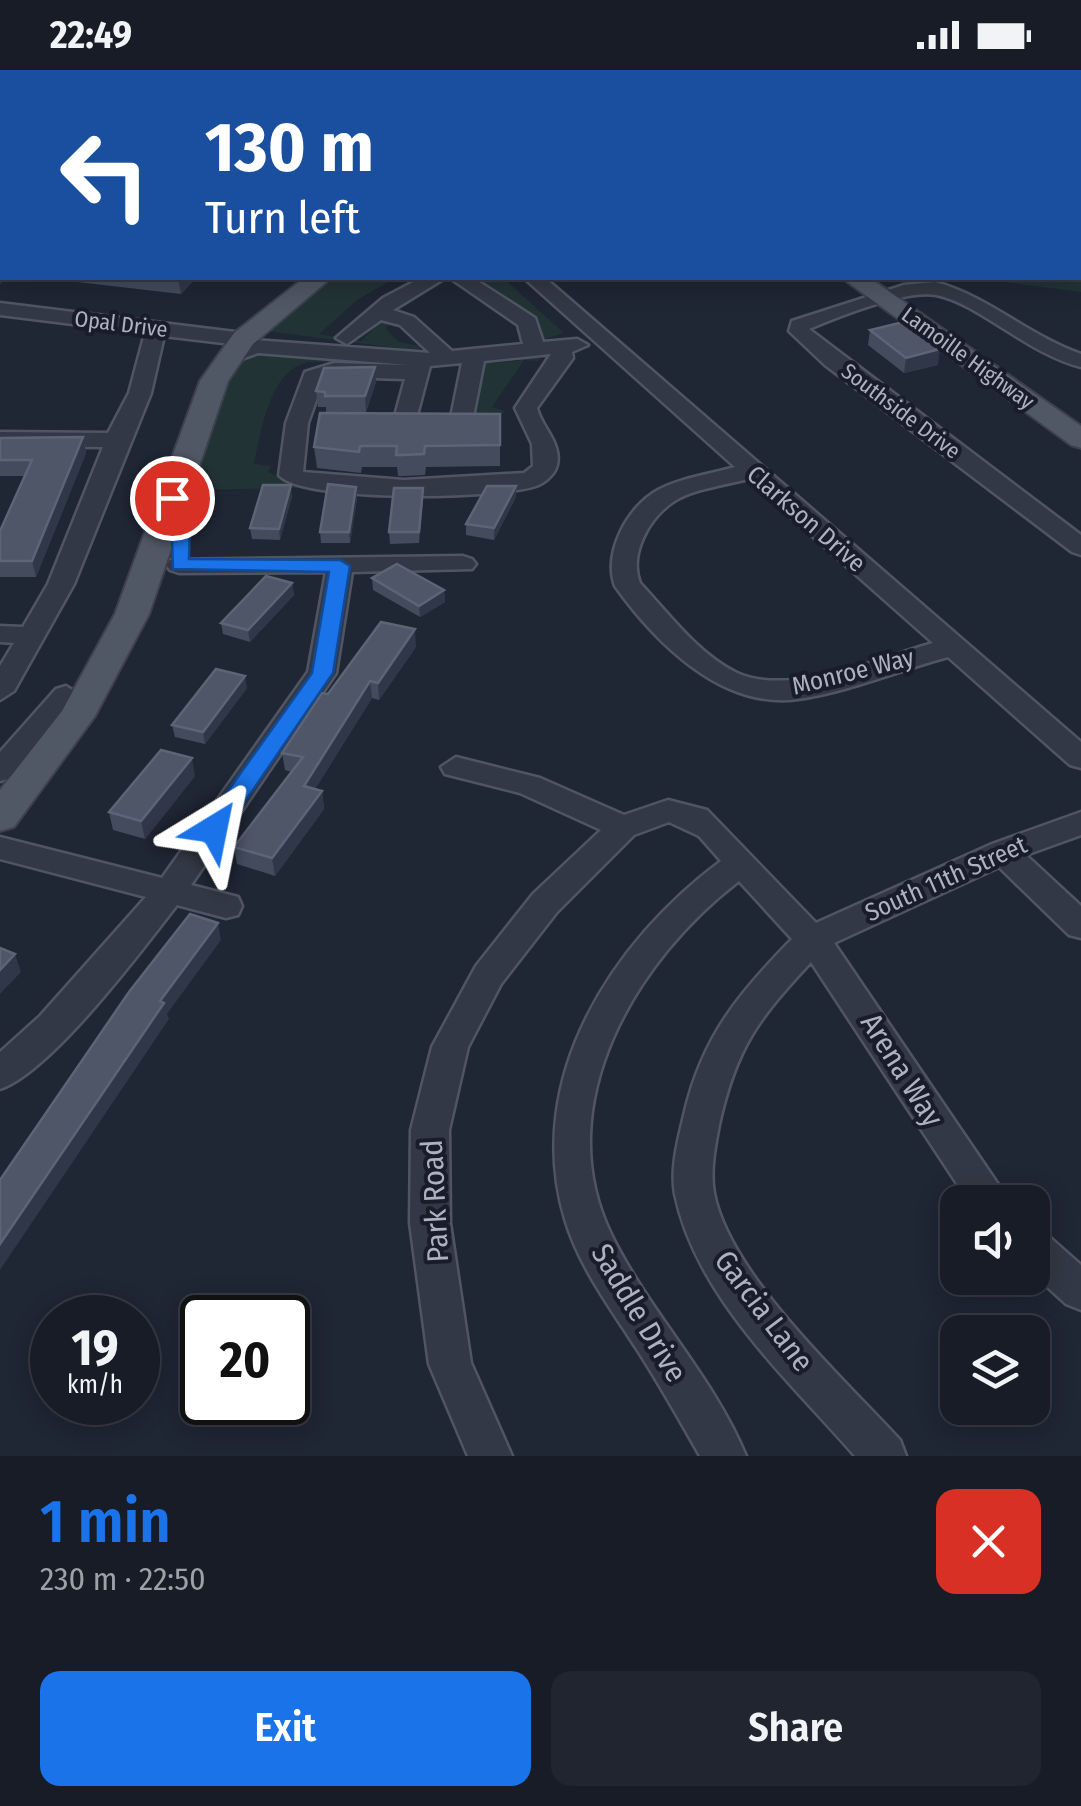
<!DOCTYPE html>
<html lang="en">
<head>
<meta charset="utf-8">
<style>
  body { margin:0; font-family:"Fira Sans Condensed",sans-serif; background:#20252f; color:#f1f3f6; height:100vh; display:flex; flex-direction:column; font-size:38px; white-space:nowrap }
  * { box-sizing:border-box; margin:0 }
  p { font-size:32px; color:#9ea1a7 }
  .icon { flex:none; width:55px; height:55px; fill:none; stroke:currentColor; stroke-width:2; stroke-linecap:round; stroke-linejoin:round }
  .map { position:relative; height:1386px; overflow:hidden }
  .panel { display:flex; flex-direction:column; background:#171c27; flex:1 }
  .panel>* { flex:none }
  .top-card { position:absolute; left:0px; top:0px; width:1082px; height:210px; box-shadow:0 5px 25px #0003,0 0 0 2px #363a44; background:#1a4fa0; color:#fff; overflow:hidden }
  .controls { position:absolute; left:940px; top:1115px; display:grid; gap:20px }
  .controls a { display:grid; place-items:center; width:110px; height:110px; border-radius:20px; background:#171c27; box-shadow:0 5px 25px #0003,0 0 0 2px #363a44; font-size:50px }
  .speed { position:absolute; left:30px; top:1225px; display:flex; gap:20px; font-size:50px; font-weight:700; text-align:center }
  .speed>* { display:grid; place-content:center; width:130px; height:130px; border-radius:50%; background:#171c27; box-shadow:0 5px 25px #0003,0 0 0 2px #363a44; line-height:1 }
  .speed small { font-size:25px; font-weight:400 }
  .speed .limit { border:5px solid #111; border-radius:15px; background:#fff; color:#111 }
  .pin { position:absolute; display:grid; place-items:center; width:85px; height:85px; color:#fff; margin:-42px; border:5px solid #fff; border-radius:50%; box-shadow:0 2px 10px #0007 }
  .me { position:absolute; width:110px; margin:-55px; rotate:35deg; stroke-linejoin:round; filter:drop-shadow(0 0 8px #0008) }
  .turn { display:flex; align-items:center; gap:35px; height:210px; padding:0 40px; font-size:45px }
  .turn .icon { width:130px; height:130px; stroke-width:2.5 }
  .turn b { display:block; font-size:70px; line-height:85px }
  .round { display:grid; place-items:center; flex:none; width:105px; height:105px; border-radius:20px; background:#20252f }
  .summary { display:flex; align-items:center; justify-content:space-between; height:170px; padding:0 40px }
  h1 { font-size:60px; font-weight:600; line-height:75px; color:#1a73e8 }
  .cta { display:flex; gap:20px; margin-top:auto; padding:20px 40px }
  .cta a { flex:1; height:115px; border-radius:20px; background:#1a73e8; color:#fff; font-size:40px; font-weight:600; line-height:115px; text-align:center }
  .cta a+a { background:#20252f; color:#f1f3f6 }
  .status { display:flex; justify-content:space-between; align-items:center; height:70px; padding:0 50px; background:#171c27; direction:ltr }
  .status svg { height:28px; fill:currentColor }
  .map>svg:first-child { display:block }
</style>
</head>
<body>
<div class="status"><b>22:49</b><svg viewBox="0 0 49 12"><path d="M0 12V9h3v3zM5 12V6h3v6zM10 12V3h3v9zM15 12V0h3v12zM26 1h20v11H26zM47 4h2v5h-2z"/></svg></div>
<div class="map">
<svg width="1081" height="1386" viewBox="0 0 1081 1386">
  <rect width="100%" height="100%" fill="#1f2634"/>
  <path fill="#223336" d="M1081,62V222L975,208H1080Z
    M335,208H395L357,230L319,264L361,271L373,259L366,255L370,247L389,252L386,259L399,272L420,276L419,281L267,261L304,227Z
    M477,208H503L564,263L544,269L538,255Z
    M253,282L391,293L309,292C270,298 261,362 254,394L271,396L268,402L304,418L189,420C201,385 219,298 253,282Z
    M527,282L544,284L538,291L524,290L492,337L505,341L501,345L463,344L464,340L477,341L484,295L475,293L492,288V293L519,291Z"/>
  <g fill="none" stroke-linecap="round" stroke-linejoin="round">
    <g stroke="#505563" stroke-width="5">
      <path id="minor" d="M128,0H144L146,2H130Z
        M203,0H219L220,2H205Z
        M597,0H614L616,2H599Z
        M0,18H2V28H0Z
        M0,43H2V53H0Z
        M421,208H445L393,240L414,247L452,281L523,274L518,255L450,208H473L535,248L543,272L577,269L588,275L572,282L573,288L537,338C542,358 562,373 557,395C555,404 545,413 536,416C499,429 303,433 279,405L286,353L305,302L334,293L409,295L258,283L228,294L217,288L240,275L164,266L151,323L74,514L14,621L0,630V596L14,573L0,572V556L23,557L48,514L103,377L0,376V362L108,363L129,323L145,263L0,245V233L243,263L253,270L430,283L400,255L381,250L347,274L336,268L383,228ZM551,284L515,338L532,374L533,396L524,403L404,410L303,402L308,353L323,311L336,307L405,309L393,353L404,360L415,353L430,296L462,293L450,352L461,359L472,352L484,291Z
        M524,208H545L1081,672V698L1070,695L948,587C900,600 848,622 798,629C722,640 655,572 615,516C603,483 627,437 658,420C680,408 711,404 735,397ZM748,409L933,573C880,588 790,627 737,603C698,584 669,544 640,513C629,485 648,449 673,432C692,419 726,415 748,409Z
        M935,212C988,226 1029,266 1081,284V297C1028,284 978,233 936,225C907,219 837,247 809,259L1081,465V485L1072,482L825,295L789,261L792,251L904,215Z
        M463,486L472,489L476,494L472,499L352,502L336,603L191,815L238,827L242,836L238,845L226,848L177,835C142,880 51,1002 0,1019V982L40,946L146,827L0,789V767L162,808L308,602L326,502L179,503L170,500L166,495L170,490Z
        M66,616L80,625L76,631L11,708L0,711V682L56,619Z
        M456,687L540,708L624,745L668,730L707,740L816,853L992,774L1081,742V765L1026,785L1081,836V868L1069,865L999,797L834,873L1010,1132H969L811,892C758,949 736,978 719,1055C715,1076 710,1101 714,1123C729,1204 844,1309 900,1370L906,1386H855C789,1310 696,1227 675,1124C670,1097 679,1067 685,1041C703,966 739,923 792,869L739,811C637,889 548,1034 611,1164C649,1242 713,1306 746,1386H700C680,1351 660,1315 638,1281C612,1240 579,1197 565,1149C523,1009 612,872 721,791L699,766L669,752L634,765L557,842L501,914L468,977L449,1060L450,1153L471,1293L512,1386H468L429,1294L410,1153L411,1060L432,977L476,896L533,824L601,760L520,723L445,704L441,697Z
        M1032,1159L1046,1164L1081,1195V1240L1066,1234L1032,1203Z"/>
    </g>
    <g stroke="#3c414e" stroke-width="4">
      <path id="major" d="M558,0H578L580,2H560Z
        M304,208H331L253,274L228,311L149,544L95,646L14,757L0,761V720L62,641L115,544L200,311L234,263Z
        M842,208H870L1081,356V378L1071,375Z"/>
    </g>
    <path stroke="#3f4e53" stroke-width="2.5" stroke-dasharray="5 5" stroke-linecap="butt" d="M1076,208L1081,209"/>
    <use href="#minor" fill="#323845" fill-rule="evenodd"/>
    <use href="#major" fill="#505765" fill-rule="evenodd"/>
  </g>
  <path fill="#434b5d" d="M59,208H196L181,224L60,210Z
    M870,260L938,295L904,303L868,275Z
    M376,312L366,342H326V337H318L316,321Z
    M500,344V396L426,397L425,405L404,406H398L397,397H362L361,403L317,398L314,377Z
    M83,367L86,383L36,507H0V461L25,406H0V368Z
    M292,426L280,470L252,469L250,458Z
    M516,427L494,470L466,465V454Z
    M357,428L350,473H321L320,462Z
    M423,430L419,473L390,474L389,462Z
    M372,508L444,520L445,532L420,547L373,520Z
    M292,513L294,525L250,572L223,564L221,553Z
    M416,577L379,630L372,628L315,719L322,721L324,739L275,806L237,794L234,777L292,702L285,700L282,683L328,624Z
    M247,618L205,674L175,667L172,655Z
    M195,706L145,769L113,760L109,742Z"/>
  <path fill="#303748" d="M2,192V208H7L0,214V194Z
    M178,208H196L181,224Z
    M940,279L938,295L904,303L906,288Z
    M375,297L376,312L366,342L365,326Z
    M83,367L86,383L36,507L32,491Z
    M291,415L292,426L280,470L279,459Z
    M516,416V427L494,470V458Z
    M356,417L357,428L350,473L349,462Z
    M423,418V430L419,473V462Z
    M292,513L294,525L250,572L248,560Z
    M444,520L445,532L420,547L419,536Z
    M415,559L416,577L379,630L378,613Z
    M245,606L247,618L205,674L203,662Z
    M370,611L372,628L306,734L304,716Z
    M192,688L195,706L145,769L141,751Z
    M322,721L324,739L275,806L272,788Z
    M218,853L221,870L167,944L169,949L0,1200V1174L160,931Z
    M15,884L21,902L0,924V900Z"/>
  <path fill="#4e5668" stroke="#5d6476" stroke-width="2.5" d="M644,0H720L715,2H642Z
    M0,110H2V192L0,194Z
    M903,252L940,279L906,288L870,260Z
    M375,297L365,326H325V322L316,321L324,298Z
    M320,343L500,344V375L425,376L424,384L403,385H396L397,376H360L359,382L314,377Z
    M83,367L32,491H0V461L32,390H0V368Z
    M328,414L356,417L349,462H320Z
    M263,415H291L279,459L250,458Z
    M487,416H516L494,458L466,454Z
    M394,418H423L419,462H389Z
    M397,494L444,520L419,536L372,508Z
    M266,506L292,513L248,560L221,553Z
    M381,552L415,559L378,613L370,611L304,716L322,721L272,788L234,777L303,687L282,683L322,623L328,624Z
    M216,599L245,606L203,662L172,655Z
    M161,680L192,688L141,751L109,742Z
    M190,844L218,853L160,931L164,933L0,1174V1110L129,922Z
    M0,878L15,884L0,900Z"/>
  <path fill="#1a73e8" stroke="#114b97" stroke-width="2.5" d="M166,424H179L190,440L189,489L340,490L350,496L333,603L222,765L214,767L202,759L205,753L312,603L329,502L173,499L171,440L163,428Z"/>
  <g text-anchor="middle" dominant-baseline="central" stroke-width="8" stroke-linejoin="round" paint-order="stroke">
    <g font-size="22" fill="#acb2c2" stroke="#181d29">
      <text transform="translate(121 254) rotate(7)">Opal Drive</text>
      <text transform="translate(968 288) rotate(36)">Lamoille Highway</text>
      <text transform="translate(901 341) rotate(37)">Southside Drive</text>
    </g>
    <g font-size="25" fill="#acb2c2" stroke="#181d29">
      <text transform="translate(806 449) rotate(41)">Clarkson Drive</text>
      <text transform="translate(853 602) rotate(-14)">Monroe Way</text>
      <text transform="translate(946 809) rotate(-24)">South 11th Street</text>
    </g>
    <g font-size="30" fill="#acb2c2" stroke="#181d29">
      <text transform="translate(902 1000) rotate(58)">Arena Way</text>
      <text transform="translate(435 1131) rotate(-93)">Park Road</text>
      <text transform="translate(764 1241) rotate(53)">Garcia Lane</text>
      <text transform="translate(639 1243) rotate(59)">Saddle Drive</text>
    </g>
  </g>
</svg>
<div class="controls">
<a><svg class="icon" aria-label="sound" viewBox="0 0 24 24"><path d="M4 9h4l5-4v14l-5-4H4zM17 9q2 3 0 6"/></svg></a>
<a><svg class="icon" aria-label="layers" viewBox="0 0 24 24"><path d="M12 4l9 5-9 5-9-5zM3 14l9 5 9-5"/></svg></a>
</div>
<div class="speed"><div>19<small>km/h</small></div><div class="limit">20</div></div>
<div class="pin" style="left:172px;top:428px;background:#d93025"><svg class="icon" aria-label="arrive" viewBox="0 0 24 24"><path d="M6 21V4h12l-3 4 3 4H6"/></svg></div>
<svg class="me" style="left:214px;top:759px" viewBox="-20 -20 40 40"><path d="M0-17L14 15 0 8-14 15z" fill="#1a73e8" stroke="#fff" stroke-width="4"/></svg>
<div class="top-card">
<div class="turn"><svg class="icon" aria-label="left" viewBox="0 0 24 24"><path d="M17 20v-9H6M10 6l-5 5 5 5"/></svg><div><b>130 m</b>Turn left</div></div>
</div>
</div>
<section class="panel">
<div class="summary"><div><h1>1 min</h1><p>230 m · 22:50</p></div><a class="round" style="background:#d93025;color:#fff"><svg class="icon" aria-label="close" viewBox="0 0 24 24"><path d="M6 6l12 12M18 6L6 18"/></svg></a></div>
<div class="cta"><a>Exit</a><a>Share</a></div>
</section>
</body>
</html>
